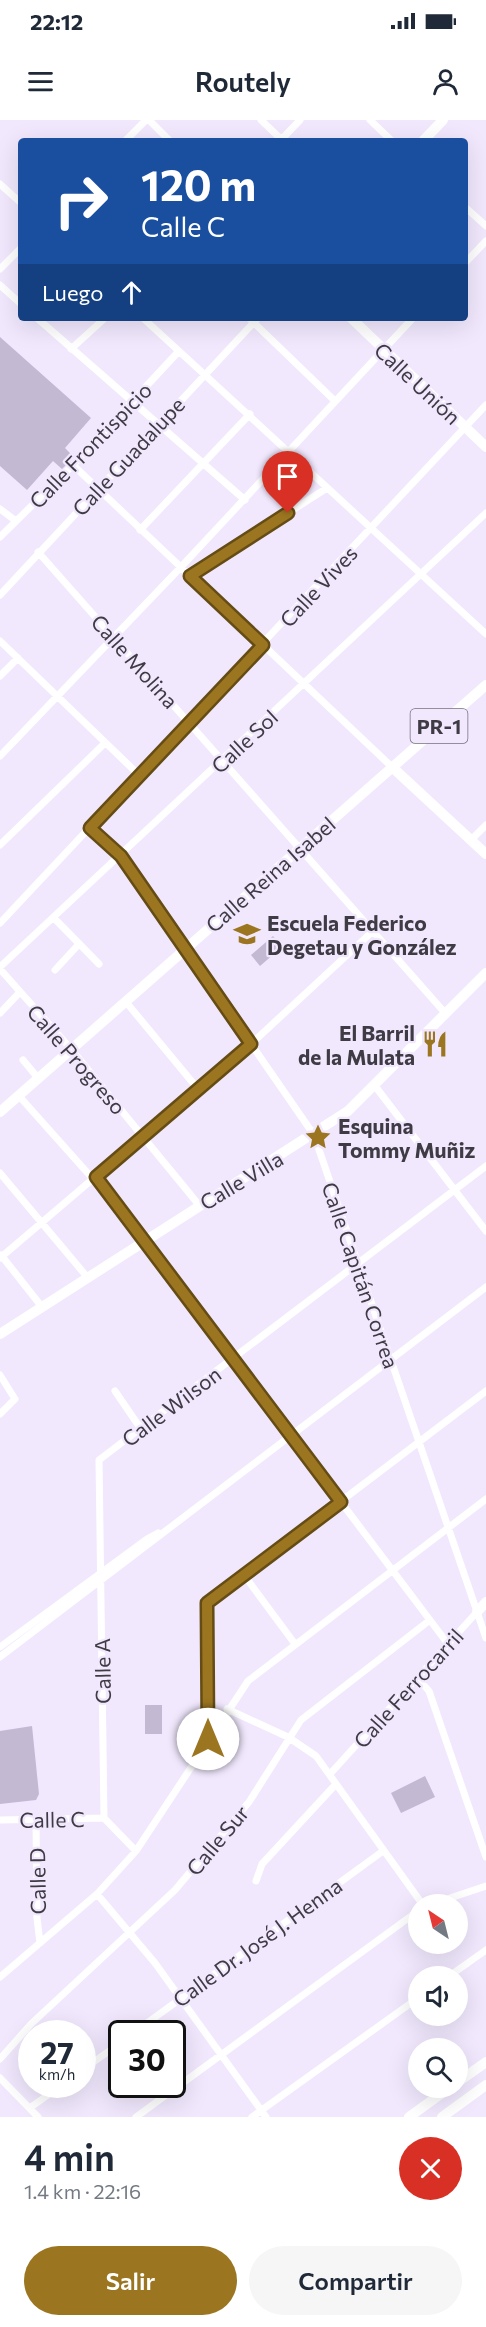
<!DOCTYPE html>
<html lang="es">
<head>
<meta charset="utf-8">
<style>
  body { margin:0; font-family:Commissioner,sans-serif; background:#f6f6f7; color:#1f2937; height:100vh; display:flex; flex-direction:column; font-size:22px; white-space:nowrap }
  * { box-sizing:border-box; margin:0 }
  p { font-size:20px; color:#747a83 }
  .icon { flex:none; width:33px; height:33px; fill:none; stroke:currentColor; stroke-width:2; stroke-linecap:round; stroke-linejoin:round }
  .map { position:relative; height:1997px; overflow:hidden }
  .side { display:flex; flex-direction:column; background:#fff; flex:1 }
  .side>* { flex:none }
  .hud { position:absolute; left:18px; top:18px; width:450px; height:183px; border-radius:6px; box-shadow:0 6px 24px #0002; background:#1a4fa0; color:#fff; overflow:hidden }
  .needle { width:39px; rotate:325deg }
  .buttons { position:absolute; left:408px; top:1774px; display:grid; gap:12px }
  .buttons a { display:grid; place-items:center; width:60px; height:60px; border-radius:50%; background:#fff; box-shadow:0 6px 24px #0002; font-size:30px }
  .speed { position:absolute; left:18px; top:1900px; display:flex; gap:12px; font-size:30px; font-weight:700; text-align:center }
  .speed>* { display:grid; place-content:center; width:78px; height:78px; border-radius:50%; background:#fff; box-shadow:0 6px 24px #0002; line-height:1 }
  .speed small { font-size:15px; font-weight:400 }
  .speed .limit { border:3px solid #111; border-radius:9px; background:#fff; color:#111 }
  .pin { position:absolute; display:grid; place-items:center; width:51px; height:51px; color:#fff; margin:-62px -26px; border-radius:50% 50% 50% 0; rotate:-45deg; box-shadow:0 0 6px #0007 }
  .pin .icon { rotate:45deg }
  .me { position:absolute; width:66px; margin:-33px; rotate:0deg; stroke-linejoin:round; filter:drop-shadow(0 0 4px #0008) }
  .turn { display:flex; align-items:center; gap:21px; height:126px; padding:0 24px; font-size:27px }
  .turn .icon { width:78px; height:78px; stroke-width:2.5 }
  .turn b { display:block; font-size:42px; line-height:51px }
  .then { display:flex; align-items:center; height:57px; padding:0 24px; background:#0003; gap:12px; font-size:22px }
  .round { display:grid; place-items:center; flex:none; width:63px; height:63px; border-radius:32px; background:#f6f6f7 }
  .head { display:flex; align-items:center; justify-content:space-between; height:102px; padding:0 24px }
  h1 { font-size:36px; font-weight:600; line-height:45px }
  .cta { display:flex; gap:12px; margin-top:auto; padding:12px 24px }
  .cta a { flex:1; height:69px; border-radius:36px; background:#9b7520; color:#fff; font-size:24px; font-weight:600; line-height:69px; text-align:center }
  .cta a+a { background:#f6f6f7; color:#1f2937 }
  .status { display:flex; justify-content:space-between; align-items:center; height:42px; padding:0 30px; background:#fff; direction:ltr }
  .status svg { height:16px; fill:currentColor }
  header { display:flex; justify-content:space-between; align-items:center; height:78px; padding:0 24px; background:#fff; font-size:27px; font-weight:600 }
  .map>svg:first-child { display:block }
</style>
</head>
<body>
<div class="status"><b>22:12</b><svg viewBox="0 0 49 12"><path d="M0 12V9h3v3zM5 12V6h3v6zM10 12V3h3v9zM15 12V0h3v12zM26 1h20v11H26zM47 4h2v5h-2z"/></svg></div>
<header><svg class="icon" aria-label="menu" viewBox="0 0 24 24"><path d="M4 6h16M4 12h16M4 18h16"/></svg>Routely<svg class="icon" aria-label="person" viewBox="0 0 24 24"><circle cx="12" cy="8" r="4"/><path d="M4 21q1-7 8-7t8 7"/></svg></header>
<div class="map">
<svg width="486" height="1997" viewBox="0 0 486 1997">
  <rect width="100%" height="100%" fill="#f1e8fd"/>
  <path fill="#c3b9d3" d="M0,217L91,298L65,328L74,337L62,349L53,341L27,370L0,346Z
    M273,816L282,827L260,846L251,835Z
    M145,1585H162V1614H145Z
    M32,1606L39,1674L36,1680L0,1684V1611Z
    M425,1656L435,1677L401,1693L391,1673Z"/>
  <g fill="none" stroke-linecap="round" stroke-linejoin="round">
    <path stroke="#fff" stroke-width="7" d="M149,0L170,21
      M261,0L283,21
      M370,0L392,21
      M125,21L146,0
      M280,21L300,0
      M0,64L21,83
      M465,87L486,106
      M465,143L486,121
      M0,149L21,128
      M0,165L21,184
      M37,198L245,380
      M143,198L486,514
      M249,198L335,281
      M71,229L105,198
      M73,345L392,647
      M0,389L16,401
      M140,410L250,294
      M0,417L73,345L179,231
      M38,432L446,894
      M190,456L327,368
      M0,475L258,198
      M0,521L139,655
      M0,556L18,538
      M0,636L181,447L413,198
      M90,708L121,736L314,1015L486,1518
      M471,720L486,705
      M0,725L105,623
      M54,798L99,844
      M0,803L486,285
      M0,847L486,393
      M0,849L71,929L199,1085
      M55,850L79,824
      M126,882L198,969
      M0,893L19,873
      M23,940L38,958
      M375,966L486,1111
      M19,976L93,1059
      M0,1053L88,1158
      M96,1057L448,1524
      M1,1135L42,1187
      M0,1138L251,924L373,811
      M0,1255L15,1279L0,1294
      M115,1271L141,1309
      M244,1455L295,1524
      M0,1527L147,1419L158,1413
      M0,1537L486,1167
      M418,1559L429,1571L486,1737
      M227,1589L288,1617L316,1636L423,1785
      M208,1619L207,1483L486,1271
      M330,1654L477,1492
      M104,1698L99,1340L486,1046
      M104,1698L136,1731
      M0,1700L104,1698
      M36,1700L37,1798L40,1823
      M256,1761L262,1744L336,1664
      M97,1774L155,1843L266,1997
      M429,1785L486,1766
      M0,1857L97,1774L136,1731L248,1561L486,1379
      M448,1857L486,1830
      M132,1914L383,1731
      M0,1939L31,1904L175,1770L249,1682L301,1600L430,1500
      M82,1950L122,1922
      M0,1958L38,1997
      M31,1987L62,1965
      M136,1997L418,1791
      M252,1997L418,1878"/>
    <path stroke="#fff" stroke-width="10" d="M423,21L443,0
      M351,198L486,327
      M392,647L486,734
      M477,1492L486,1482"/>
    <path stroke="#fff" stroke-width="10" d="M0,992L486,565
      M0,1214L348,991L486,853
      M458,1962L486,1942
      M409,1997L449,1968
      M442,1997L486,1965"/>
  </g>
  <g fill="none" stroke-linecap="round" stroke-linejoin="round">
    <g stroke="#654c15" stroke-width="15">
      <path id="route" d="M208,1619L207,1483L341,1382L96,1057L251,924L121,736L90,708L263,525L190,456L288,393"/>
    </g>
    <use href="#route" stroke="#9b7520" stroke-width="10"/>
  </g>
  <defs>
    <g id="school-bare" transform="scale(2.07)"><path d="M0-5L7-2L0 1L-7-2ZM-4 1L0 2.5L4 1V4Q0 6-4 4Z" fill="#9b7520" stroke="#f1e8fd" stroke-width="2.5" paint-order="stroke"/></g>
    <g id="restaurant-bare" transform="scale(2.07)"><path d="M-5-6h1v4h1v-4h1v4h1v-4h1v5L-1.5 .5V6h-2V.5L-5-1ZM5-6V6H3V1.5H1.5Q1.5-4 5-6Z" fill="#9b7520" stroke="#f1e8fd" stroke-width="2.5" paint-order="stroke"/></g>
    <g id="sight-bare" transform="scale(2.07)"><path d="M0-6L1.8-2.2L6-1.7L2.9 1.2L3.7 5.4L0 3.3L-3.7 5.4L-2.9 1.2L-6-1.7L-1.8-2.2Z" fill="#9b7520" stroke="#f1e8fd" stroke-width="2.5" paint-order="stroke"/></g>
  </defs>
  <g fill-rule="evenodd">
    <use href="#school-bare" x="247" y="814"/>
    <use href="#restaurant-bare" x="435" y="924"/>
    <use href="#sight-bare" x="318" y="1017"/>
  </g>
  <g text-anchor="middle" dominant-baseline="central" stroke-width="4.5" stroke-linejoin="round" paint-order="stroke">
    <rect fill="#f1e8fd" stroke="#746f7c" stroke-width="1.5" x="410.5" y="589" width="57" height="34" rx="4.5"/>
    <g font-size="20" font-weight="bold" fill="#3f3b45">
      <text x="439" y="606">PR-1</text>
    </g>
    <g font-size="21" fill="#3f3b45" stroke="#f1e8fd">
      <text transform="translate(418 263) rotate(43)">Calle Unión</text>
      <text transform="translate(90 325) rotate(-46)">Calle Frontispicio</text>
      <text transform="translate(128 336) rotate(-47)">Calle Guadalupe</text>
      <text transform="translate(318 466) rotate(-47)">Calle Vives</text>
      <text transform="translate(135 541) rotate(48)">Calle Molina</text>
      <text transform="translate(244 621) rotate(-43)">Calle Sol</text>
      <text transform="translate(270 754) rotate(-41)">Calle Reina Isabel</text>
      <text transform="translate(77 939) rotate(49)">Calle Progreso</text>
      <text transform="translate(241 1060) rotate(-31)">Calle Villa</text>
      <text transform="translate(361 1155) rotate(71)">Calle Capitán Correa</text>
      <text transform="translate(171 1286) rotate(-37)">Calle Wilson</text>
      <text transform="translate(102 1551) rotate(-91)">Calle A</text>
      <text transform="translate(408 1568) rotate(-48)">Calle Ferrocarril</text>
      <text transform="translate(52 1699) rotate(-1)">Calle C</text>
      <text transform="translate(217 1720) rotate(-50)">Calle Sur</text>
      <text transform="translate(37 1761) rotate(-91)">Calle D</text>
      <text transform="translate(257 1822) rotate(-36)">Calle Dr. José J. Henna</text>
    </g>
    <g font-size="21" font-weight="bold" fill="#3f3b45" stroke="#f1e8fd" text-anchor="start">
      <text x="267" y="802">Escuela Federico<tspan x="267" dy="24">Degetau y González</tspan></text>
      <text x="415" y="912" text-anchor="end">El Barril<tspan x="415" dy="24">de la Mulata</tspan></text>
      <text x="338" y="1005">Esquina<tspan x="338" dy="24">Tommy Muñiz</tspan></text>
    </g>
  </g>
</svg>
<div class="buttons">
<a><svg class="needle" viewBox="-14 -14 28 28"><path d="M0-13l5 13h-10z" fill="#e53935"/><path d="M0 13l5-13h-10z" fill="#747a83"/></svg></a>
<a><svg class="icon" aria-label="sound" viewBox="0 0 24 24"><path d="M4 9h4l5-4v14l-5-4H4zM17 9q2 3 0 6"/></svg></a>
<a><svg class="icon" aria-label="search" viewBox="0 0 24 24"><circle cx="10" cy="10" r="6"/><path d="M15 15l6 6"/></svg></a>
</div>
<div class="speed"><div>27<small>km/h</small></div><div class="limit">30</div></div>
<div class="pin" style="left:288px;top:393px;background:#d93025"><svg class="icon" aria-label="arrive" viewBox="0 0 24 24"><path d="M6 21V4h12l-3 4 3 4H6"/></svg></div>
<svg class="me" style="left:208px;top:1619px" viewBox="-20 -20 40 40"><circle r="19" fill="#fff"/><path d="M0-13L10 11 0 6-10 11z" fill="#9b7520"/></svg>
<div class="hud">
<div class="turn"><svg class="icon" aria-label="right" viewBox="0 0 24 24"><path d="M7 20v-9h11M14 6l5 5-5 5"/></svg><div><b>120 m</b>Calle C</div></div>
<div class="then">Luego<svg class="icon" aria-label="ahead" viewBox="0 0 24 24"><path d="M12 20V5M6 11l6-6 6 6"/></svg></div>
</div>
</div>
<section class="side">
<div class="head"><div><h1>4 min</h1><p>1.4 km · 22:16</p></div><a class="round" style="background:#d93025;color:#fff"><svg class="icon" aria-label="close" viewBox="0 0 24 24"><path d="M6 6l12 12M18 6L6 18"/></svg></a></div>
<div class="cta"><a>Salir</a><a>Compartir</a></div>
</section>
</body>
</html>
